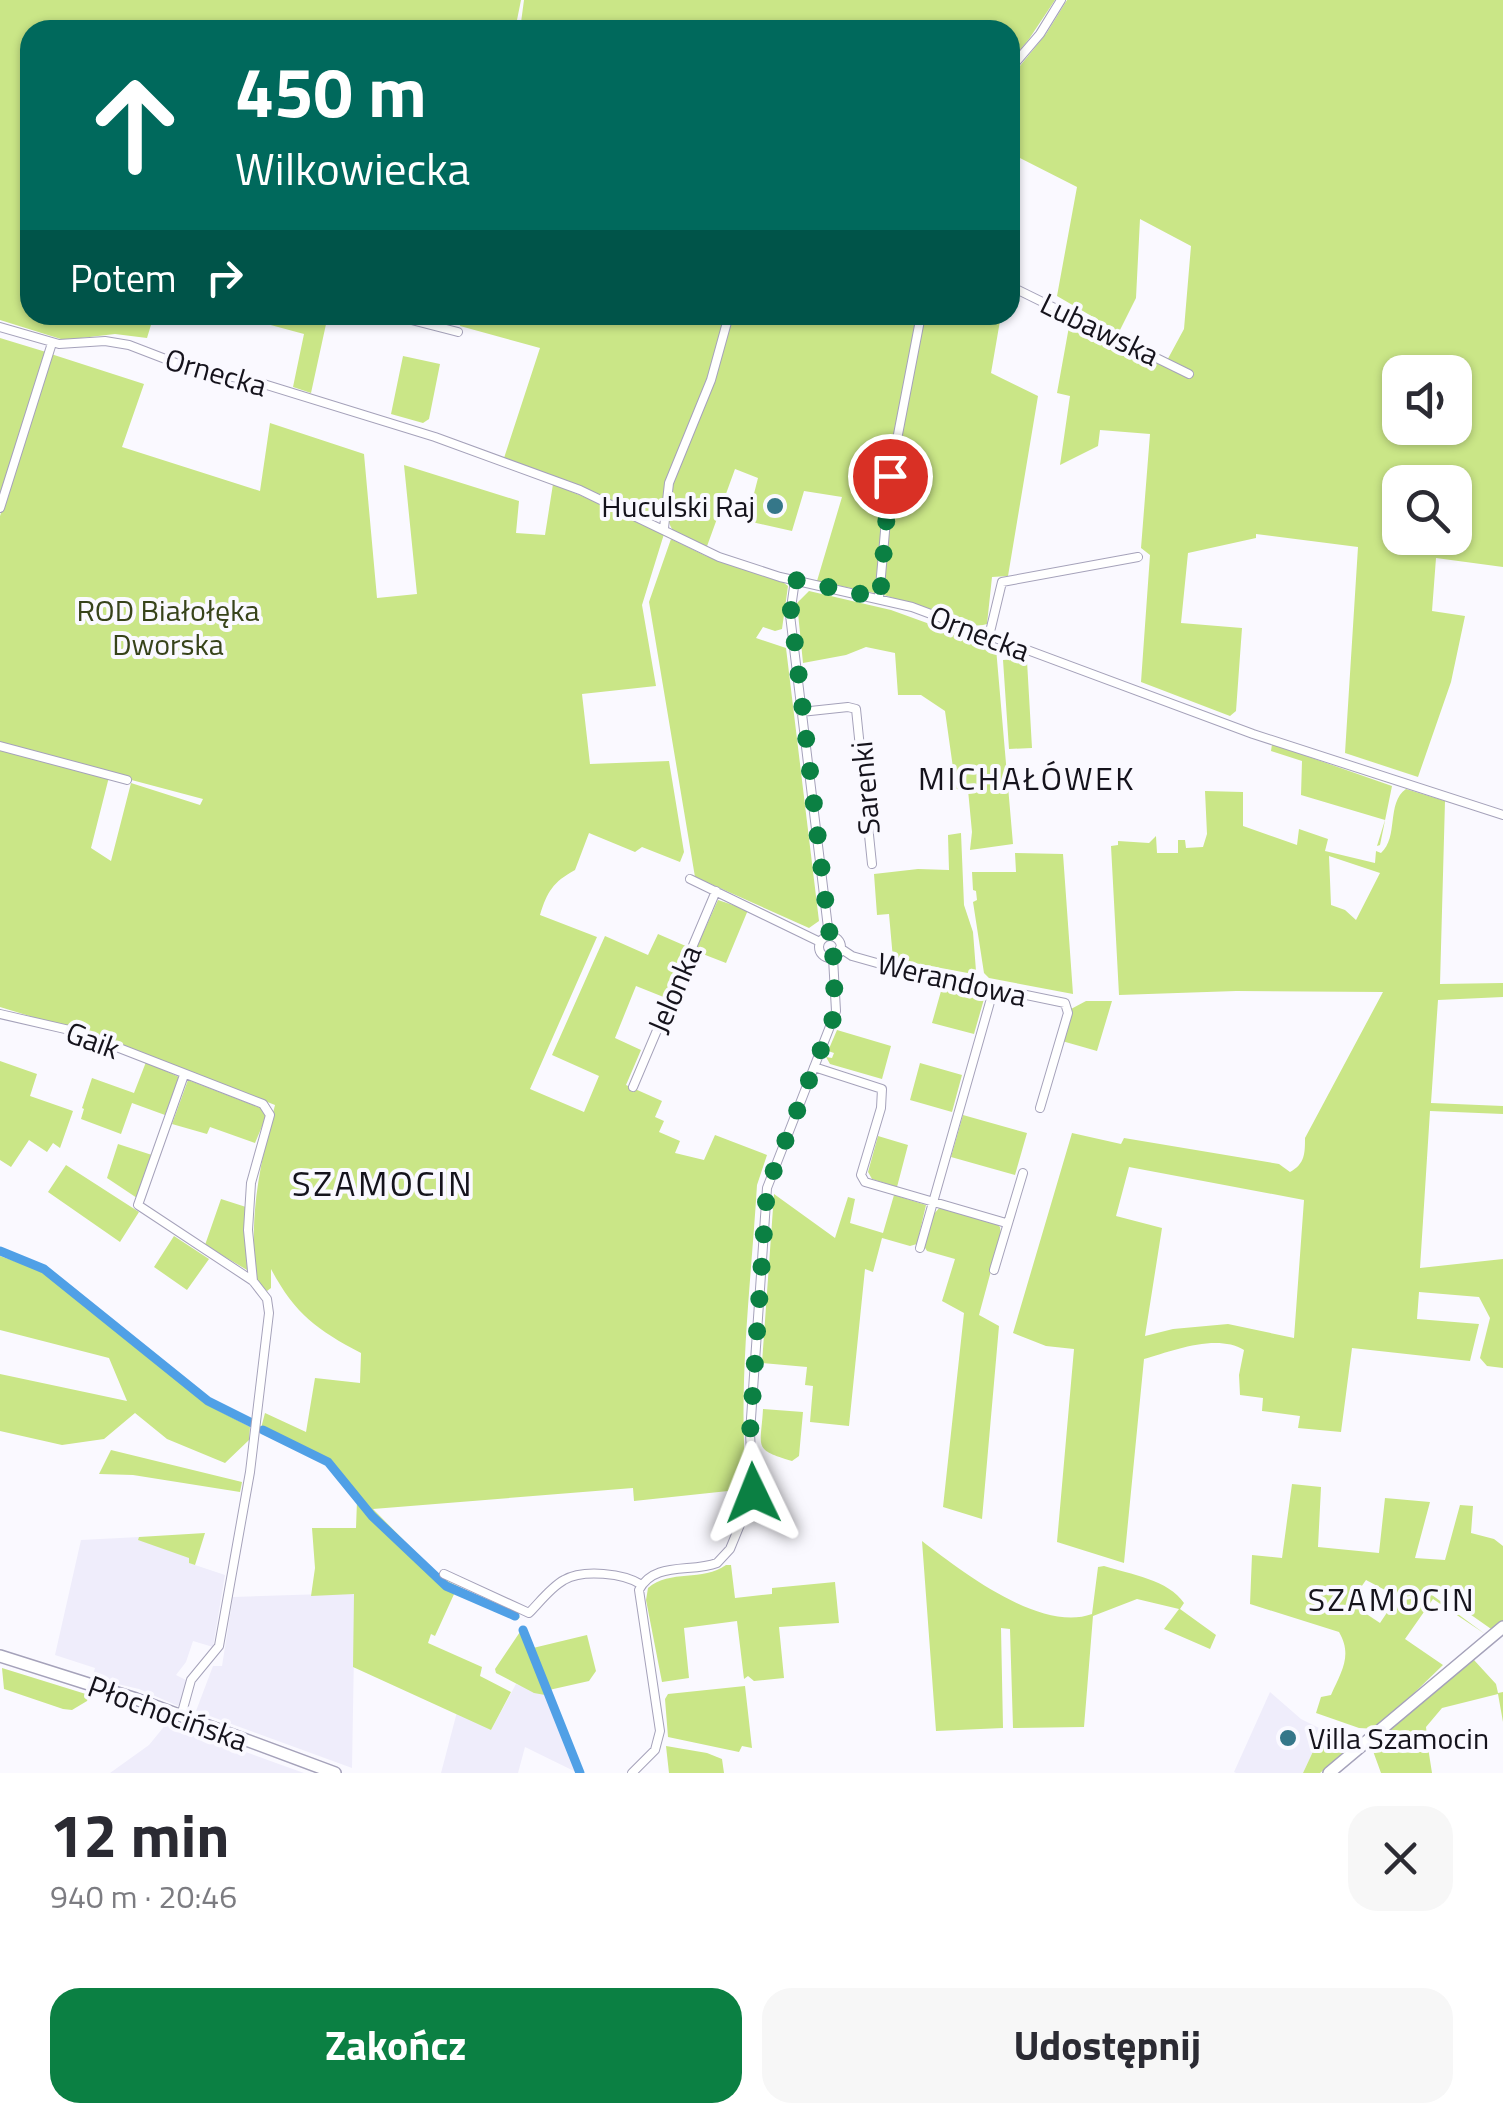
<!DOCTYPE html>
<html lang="pl">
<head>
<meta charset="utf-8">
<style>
  body { margin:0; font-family:"Titillium Web",sans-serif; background:#f7f7f7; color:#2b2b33; height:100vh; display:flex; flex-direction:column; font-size:38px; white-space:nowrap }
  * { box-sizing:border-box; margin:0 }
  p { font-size:32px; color:#7c7c81 }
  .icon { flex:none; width:55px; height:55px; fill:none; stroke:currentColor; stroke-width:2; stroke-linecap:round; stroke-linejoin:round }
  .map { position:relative; height:1773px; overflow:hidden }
  .drawer { display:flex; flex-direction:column; background:#fff; flex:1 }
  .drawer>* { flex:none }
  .top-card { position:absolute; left:20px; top:20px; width:1000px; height:305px; border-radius:30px; box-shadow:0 2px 8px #0004; background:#00695c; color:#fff; overflow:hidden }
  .tools { position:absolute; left:1382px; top:355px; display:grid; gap:20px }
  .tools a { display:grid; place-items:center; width:90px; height:90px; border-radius:20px; background:#fff; box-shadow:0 2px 8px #0004; font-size:50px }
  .pin { position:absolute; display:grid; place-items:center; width:85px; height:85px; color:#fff; margin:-42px; border:5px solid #fff; border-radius:50%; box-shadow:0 2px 10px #0007 }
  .me { position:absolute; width:110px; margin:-55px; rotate:358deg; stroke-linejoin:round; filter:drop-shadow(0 0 8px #0008) }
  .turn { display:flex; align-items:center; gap:35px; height:210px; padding:0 50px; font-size:45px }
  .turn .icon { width:130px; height:130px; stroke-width:2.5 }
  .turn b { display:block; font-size:70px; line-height:85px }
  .then { display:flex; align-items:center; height:95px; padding:0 50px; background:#0003; gap:20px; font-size:38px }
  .round { display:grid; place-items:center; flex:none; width:105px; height:105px; border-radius:30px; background:#f7f7f7 }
  .head { display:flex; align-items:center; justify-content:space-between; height:170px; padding:0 50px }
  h1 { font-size:60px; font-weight:700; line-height:75px }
  .cta { display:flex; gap:20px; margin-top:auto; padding:20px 50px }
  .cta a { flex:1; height:115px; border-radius:30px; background:#0b8043; color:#fff; font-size:40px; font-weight:700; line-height:115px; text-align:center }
  .cta a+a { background:#f7f7f7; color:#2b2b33 }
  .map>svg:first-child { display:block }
</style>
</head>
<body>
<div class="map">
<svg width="1503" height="1773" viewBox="0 0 1503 1773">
  <rect width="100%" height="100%" fill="#faf9ff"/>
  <path fill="#efedfb" d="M139,1537L190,1558L189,1563L225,1575L213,1647L193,1641L186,1662L176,1675L186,1680L182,1702L178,1706L139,1689L92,1678L95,1668L55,1655L81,1540Z
    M355,1593L352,1768L196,1711L213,1666H222L233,1597Z
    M516,1684L545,1695L578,1773L525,1747L518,1773H441L457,1712L491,1730Z
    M1270,1692L1301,1719L1323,1730L1303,1773H1236L1234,1772Z
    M167,1723L276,1763L304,1773H110L149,1745Z"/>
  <path fill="#cae687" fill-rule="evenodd" d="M0,0H521L515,30H30V315H154L147,338L115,334L64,340L0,320Z
    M524,0H1055L1029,39L1010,62V30H520Z
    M1067,0H1503V567L1436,558L1432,611L1465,616L1451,682L1418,777L1345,753L1358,547L1256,534V538L1188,553L1181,623L1242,628L1236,711L1230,716L1141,682L1150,555L1141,548L1150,434L1100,430L1098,446L1060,465L1070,396L1057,393L1070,321L1164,366L1184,329L1191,246L1140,219L1136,298L1119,332L1057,296L1077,187L1010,153V78L1046,34ZM1400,372H1455V428H1400ZM1400,482H1455V538H1400Z
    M233,315H328L311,393L293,387L304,334Z
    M462,315H711L725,320L708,379L668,474L661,517L651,519L504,458L540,348L460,326Z
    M731,315H1001L991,373L1038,396L1008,576L992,577L987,624L979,626L884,595L817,581L842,497L804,491L792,531L747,521L758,478L735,469L706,549C673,531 664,536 670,494Z
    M0,338L46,352L0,498Z
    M51,354L144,384L122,447L260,491L270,423L364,454L377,598L417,594L404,465L519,501L516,533L545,535L553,484L653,526L664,534L642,605L656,686L582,694L590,764L669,761L684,852L680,862L642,847L635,852L589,833L575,870C553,882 547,892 540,915L597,937L530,1089L584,1112L599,1076L552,1055L605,936L648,955L658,934L688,947L666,998L636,986L615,1038L641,1050L626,1085L662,1101L655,1117L664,1121L659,1132L680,1141L675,1153L704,1160L715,1135L767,1155L757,1185C751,1285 737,1389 747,1489L634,1501L633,1488L373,1509L441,1578L520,1617L517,1620L455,1592L435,1636L431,1634L428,1643L482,1667L480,1676L511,1692L491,1730L353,1667L354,1594L311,1596L315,1568L312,1528H356L357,1501L328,1464L260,1432L265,1413L306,1432L315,1378L360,1383L361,1353C317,1330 295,1314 271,1269V1288L267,1291L256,1281C249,1216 259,1168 275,1105L115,1042L0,1007V749L109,777L91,848L111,861L131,783L200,805L203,799L0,745V516Z
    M403,356L440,364L429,419L423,423L391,414Z
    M671,539L706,556L779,579L788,586L782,629L775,631L763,627L756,638L786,648L819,921L809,928L695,877L649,602Z
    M809,591L891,610L996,648L1013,844L970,850L972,832L968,790L956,789L945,711L921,695H898L895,653L866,647L846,655L803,663L797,603Z
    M1018,659L1027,661L1032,748L1009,749L1003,660Z
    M1272,744L1392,786L1380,845L1377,846L1385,820L1301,795L1302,761L1271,751Z
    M1406,789L1445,801L1440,984L1503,983V997L1438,1000L1431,1103L1503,1106V1114L1430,1111L1420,1268L1503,1259V1368L1487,1366L1480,1358L1490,1318L1479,1297L1419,1292L1417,1319L1479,1324L1470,1361L1352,1348L1341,1432L1298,1428L1300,1416L1262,1411L1263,1398L1240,1395L1239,1375L1244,1350C1217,1333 1172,1351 1144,1359L1124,1563L1057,1542L1074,1349L1046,1346L1013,1333L1072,1133L1121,1144L1124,1138L1279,1164L1290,1172C1305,1164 1305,1153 1305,1138L1383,992L1236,991L1119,995L1111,846L1118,845V841L1149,843L1156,836L1157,853H1178V840H1185L1186,848L1203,847L1207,834L1205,791L1243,792V826L1297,845L1299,829L1328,839L1325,851L1375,863L1376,851L1381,853C1399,837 1386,803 1406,789ZM1329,856L1380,873L1356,920L1345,910L1331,905ZM1129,1167L1304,1200L1294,1338L1228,1324L1173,1329L1145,1336L1162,1228L1116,1216Z
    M961,833L964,905L973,932L976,971L973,974L893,959L889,914L877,915L874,874L918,869L949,870L948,835Z
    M1015,853L1063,854L1073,994L989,978L984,973L973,902L977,900L976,891L973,890L972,872H1016Z
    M718,900L748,910L726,963L695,951Z
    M943,984L980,991L984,999L974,1034L932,1023Z
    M1086,1001H1112L1097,1051L1062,1041L1071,1009Z
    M837,1030L891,1046L882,1079L830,1064L826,1057L832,1058L834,1053L828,1051Z
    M0,1061L37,1074L30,1096L73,1111L60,1148L53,1143L47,1152L29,1140L11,1167L0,1160Z
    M146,1062L179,1077L165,1115L132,1103L121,1134L81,1119L84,1109L82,1108L92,1078L134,1093Z
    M920,1063L962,1075L952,1112L910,1100Z
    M188,1080L263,1109L266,1117L255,1143L210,1127L207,1134L172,1124Z
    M963,1115L1027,1133L1015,1175L951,1157Z
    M878,1136L908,1145L897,1187L872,1179L868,1172Z
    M118,1144L152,1155L137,1198L107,1178Z
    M66,1165L139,1212L120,1242L48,1192Z
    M774,1194L835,1238L848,1197L855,1199L850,1223L883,1233L894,1195L926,1205L917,1244L910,1246L882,1238L873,1272L865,1269L849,1426L810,1422L813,1386L805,1385L807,1367L762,1363Z
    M221,1199L246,1207L247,1270L205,1245Z
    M940,1207L994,1222L1000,1227L1001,1234L979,1315L999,1326L982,1519L943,1507L964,1313L942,1301L955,1259L927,1251L924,1246L933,1215Z
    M174,1236L209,1259L187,1290L154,1267Z
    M0,1256L42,1271L208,1405L250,1427L249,1440L225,1463L167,1439L135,1413L104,1439L62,1445L0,1431V1374L127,1401L109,1358L0,1330Z
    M763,1409L803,1412L799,1456L792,1461C752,1449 761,1448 763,1409Z
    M111,1450L242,1482L240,1492L133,1475L99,1474Z
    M1292,1484L1321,1487L1318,1547L1379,1553L1385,1498L1430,1502L1415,1558L1445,1560L1460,1505L1473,1506L1471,1533L1494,1539L1503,1546V1621L1494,1631L1437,1591L1388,1600L1385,1590L1366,1580L1350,1603L1380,1623L1394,1602L1432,1595L1485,1634L1433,1599L1405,1639L1443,1665L1377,1729L1359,1728L1316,1713L1321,1697L1331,1695C1341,1672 1353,1656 1339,1632L1250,1604L1252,1555L1282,1558Z
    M205,1533L195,1565L189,1563V1558L138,1540L139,1537Z
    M922,1541C961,1571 1041,1633 1092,1614L1098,1567L1104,1566C1130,1574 1169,1580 1184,1603L1180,1609L1216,1635L1210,1649L1164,1629L1179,1609L1137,1599L1093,1616L1084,1727L1013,1728L1010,1629L1001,1628L1003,1728L936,1731Z
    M726,1565H731L735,1598L772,1594V1588L835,1582L839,1623L779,1627L784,1678L754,1681L748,1676L744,1679L737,1621L684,1628L689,1678L662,1682L646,1600L648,1588C670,1569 703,1582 726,1565Z
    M524,1626L533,1648L587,1635L596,1671L589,1681L549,1690L583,1773L576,1768L545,1695L534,1693L496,1673L495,1669Z
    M1474,1660L1496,1684L1498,1693L1503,1692V1722L1498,1694L1442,1708L1426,1727L1427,1736L1389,1748L1371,1744Z
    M2,1668L89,1695L87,1701L72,1710L63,1709L4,1689Z
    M745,1686L752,1748L742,1746L739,1752L668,1737L665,1699L668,1694Z
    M1323,1730L1354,1744L1320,1773H1303Z
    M1427,1741L1432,1773H1381L1373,1751L1403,1749Z
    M666,1746L707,1753L722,1759L724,1773H669Z"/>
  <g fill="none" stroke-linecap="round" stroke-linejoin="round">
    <path stroke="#50a0e6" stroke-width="9" d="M0,1251L44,1269L208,1401L252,1423
      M263,1430L328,1462L372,1516L446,1586L515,1616
      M523,1630L580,1773"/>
    <g stroke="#a5a2ba" stroke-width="10">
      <path id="street" d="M1010,69L1040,34L1061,0
        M1010,286L1189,374
        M392,315L458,332
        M0,327L59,344L105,341L129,345L194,370L254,381L435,437L580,490L719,557L780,577L912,607L1253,734L1503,815
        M0,508L52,343
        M664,528L669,483L711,380L729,315
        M795,580L790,615L829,936
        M879,598L890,476L921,315
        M989,636L1002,582L1138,557
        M801,712L848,707L856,709L872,864
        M0,746L127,780
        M690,879L820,942
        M819 947a11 11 0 1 1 22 0a11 11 0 1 1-22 0Z
        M840,948L852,956L891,967L1065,1003L1068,1013L1040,1108
        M0,1014L78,1032L263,1104L270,1115L251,1183L248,1230L253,1281
        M814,1067L882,1089L881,1108L861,1175L865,1182L1006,1223
        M633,1087L716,891
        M920,1248L994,988
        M994,1270L1023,1173
        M444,1574L529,1613C539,1603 551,1587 564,1580C583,1569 624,1573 642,1585
        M181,1716L191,1680L219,1646L250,1472L269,1313L267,1299L253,1281L138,1205L184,1075
        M632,1773L655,1750L660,1731L639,1590C654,1561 691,1573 717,1563L730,1549L753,1493L750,1433L767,1188L836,1011L833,958"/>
    </g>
    <g stroke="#a5a2ba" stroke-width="14">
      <path id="secondary" d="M0,1656L136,1699L335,1773
        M1329,1773L1503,1627"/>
    </g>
    <use href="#street" stroke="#fff" stroke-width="8"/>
    <use href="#secondary" stroke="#fff" stroke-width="11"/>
  </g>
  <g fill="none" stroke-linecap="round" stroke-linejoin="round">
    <path stroke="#0b8043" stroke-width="18" stroke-dasharray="0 32.4" d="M753,1493L750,1433L767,1188L836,1011L832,958L840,948L839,941L830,936L828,923L790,602L795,580L880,598L890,476"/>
  </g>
  <g fill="#357789" stroke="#faf9ff" stroke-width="4">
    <circle cx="775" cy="506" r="10"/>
    <circle cx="1288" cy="1738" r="10"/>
  </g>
  <g text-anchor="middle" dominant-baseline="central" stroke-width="8" stroke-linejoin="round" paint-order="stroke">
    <g font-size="30" fill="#15131c" stroke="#faf9ff">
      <text transform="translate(1100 329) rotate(26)">Lubawska</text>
      <text transform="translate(216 372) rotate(16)">Ornecka</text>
      <text transform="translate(980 633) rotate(21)">Ornecka</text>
      <text transform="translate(865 788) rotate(-95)">Sarenki</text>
      <text transform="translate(952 979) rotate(13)">Werandowa</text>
      <text transform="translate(674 989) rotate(-67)">Jelonka</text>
      <text transform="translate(93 1040) rotate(20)">Gaik</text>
      <text transform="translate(168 1713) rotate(20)">Płochocińska</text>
    </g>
    <g font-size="30" fill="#15131c" stroke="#faf9ff" text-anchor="end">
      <text x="755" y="506">Huculski Raj</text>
      <text x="1308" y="1738" text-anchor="start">Villa Szamocin</text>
    </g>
    <g font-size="30" fill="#37431a" stroke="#faf9ff">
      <text x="168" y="610">ROD Białołęka<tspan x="168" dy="34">Dworska</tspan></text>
    </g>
    <g font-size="32" letter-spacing="2.5" fill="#15131c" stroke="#faf9ff">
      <text x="1027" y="778">MICHAŁÓWEK</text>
      <text x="1392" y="1599">SZAMOCIN</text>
    </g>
    <g font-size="35" letter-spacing="2.5" fill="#15131c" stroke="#faf9ff">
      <text x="383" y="1183">SZAMOCIN</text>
    </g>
  </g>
</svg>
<div class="tools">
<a><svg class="icon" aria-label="sound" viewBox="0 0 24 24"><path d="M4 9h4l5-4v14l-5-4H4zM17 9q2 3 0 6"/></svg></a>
<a><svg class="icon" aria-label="search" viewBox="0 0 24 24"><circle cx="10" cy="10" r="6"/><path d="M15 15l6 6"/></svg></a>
</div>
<div class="pin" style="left:890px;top:476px;background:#d93025"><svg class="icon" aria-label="arrive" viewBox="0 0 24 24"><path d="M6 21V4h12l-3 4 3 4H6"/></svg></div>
<svg class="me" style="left:753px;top:1493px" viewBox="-20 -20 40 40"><path d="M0-17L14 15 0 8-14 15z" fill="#0b8043" stroke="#fff" stroke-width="4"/></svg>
<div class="top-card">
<div class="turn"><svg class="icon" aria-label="ahead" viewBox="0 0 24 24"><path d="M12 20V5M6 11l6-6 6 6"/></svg><div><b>450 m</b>Wilkowiecka</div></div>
<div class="then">Potem<svg class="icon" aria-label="right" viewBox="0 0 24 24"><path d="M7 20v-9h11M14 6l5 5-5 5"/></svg></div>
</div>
</div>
<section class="drawer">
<div class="head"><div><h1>12 min</h1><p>940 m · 20:46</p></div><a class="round"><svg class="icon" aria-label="close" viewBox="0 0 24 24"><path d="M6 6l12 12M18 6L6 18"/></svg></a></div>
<div class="cta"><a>Zakończ</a><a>Udostępnij</a></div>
</section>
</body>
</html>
